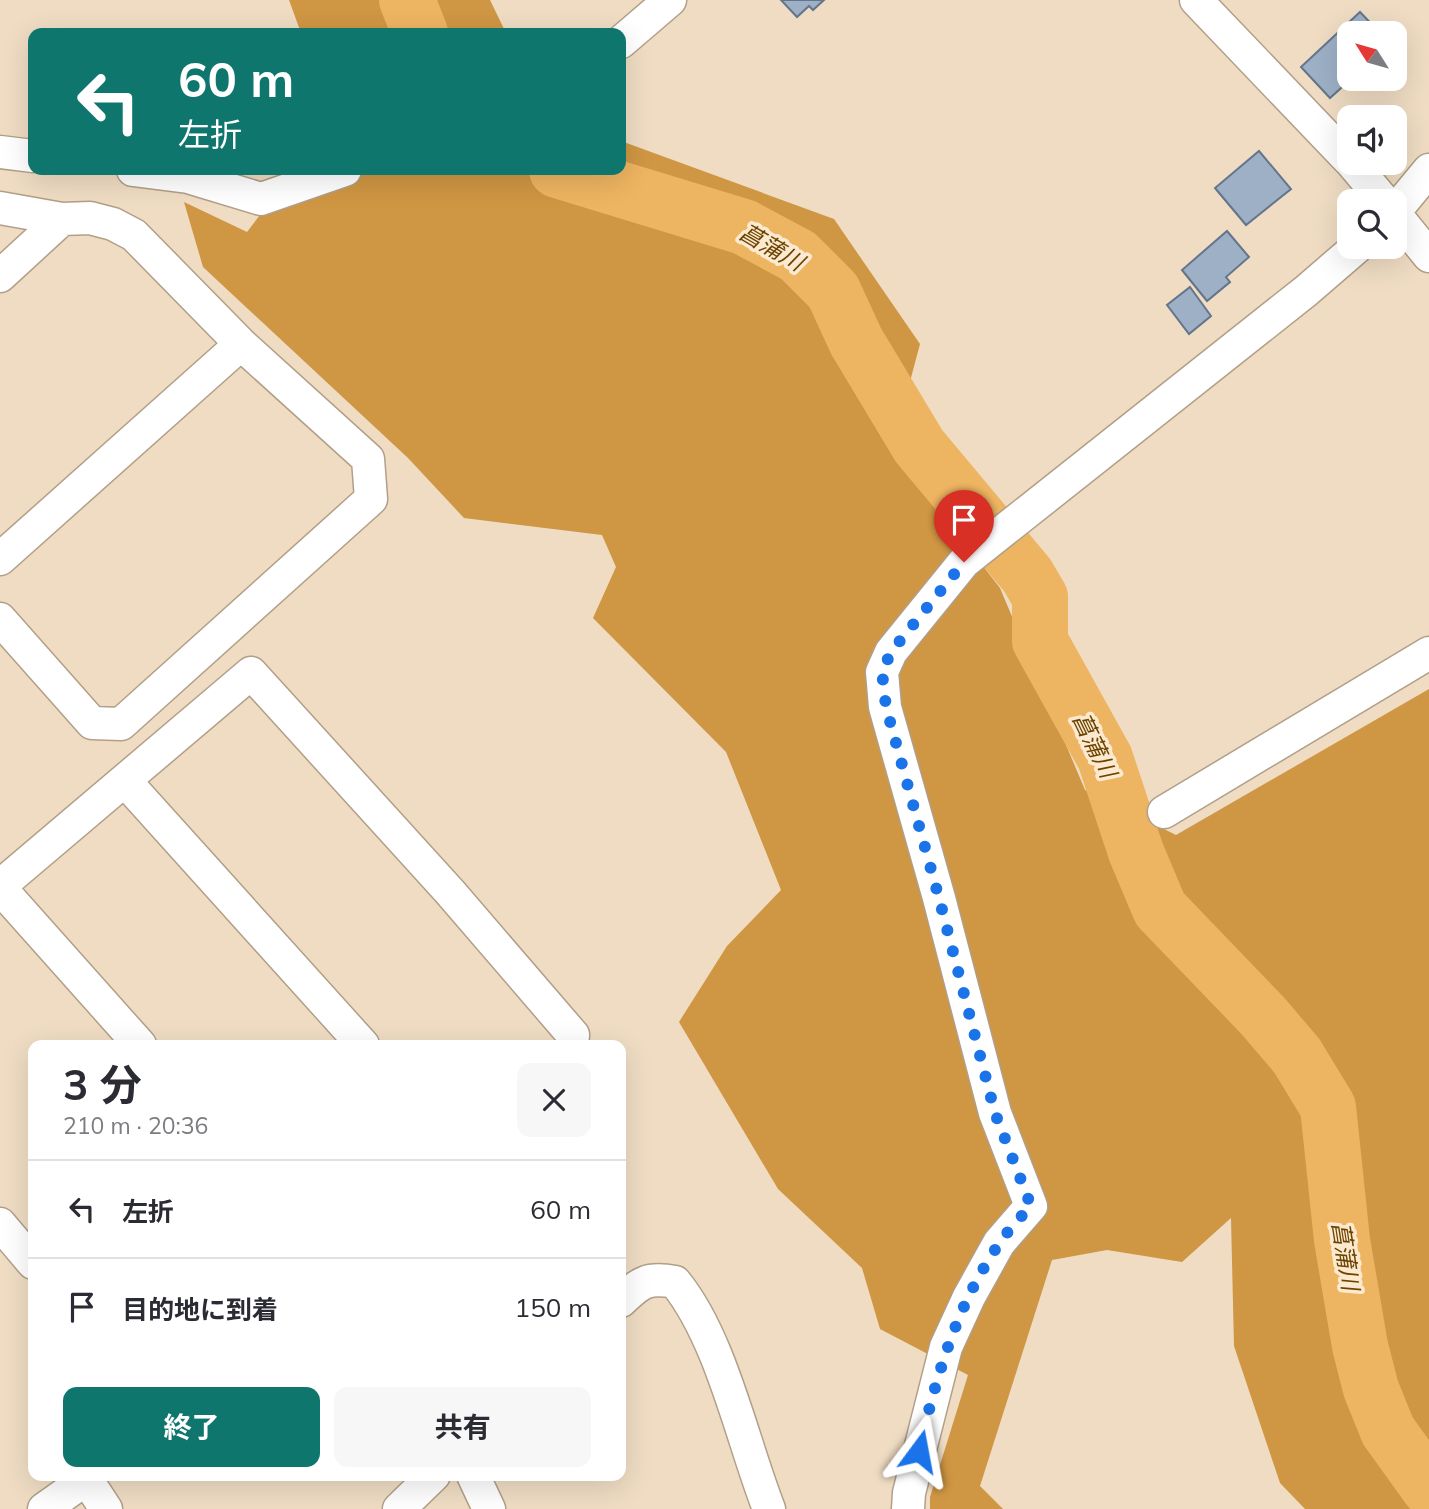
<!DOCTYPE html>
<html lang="ja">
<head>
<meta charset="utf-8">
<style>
  body { margin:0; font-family:Mulish,"Noto Sans JP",sans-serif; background:#f7f7f7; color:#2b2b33; height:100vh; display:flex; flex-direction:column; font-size:26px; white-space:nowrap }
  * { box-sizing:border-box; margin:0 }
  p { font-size:23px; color:#7c7c81 }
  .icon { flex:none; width:38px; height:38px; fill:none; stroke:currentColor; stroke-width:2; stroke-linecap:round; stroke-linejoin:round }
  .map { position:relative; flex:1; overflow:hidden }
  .drawer { position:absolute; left:28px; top:1040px; width:598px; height:441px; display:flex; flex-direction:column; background:#fff; border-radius:14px; box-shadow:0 7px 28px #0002 }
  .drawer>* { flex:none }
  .banner { position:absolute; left:28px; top:28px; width:598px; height:147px; border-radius:14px; box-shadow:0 7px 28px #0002; background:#0f766e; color:#fff; overflow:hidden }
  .needle { width:46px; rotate:307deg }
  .fabs { position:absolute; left:1337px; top:21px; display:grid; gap:14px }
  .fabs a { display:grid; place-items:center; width:70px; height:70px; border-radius:14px; background:#fff; box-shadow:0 7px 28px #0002; font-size:35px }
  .pin { position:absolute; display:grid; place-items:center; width:60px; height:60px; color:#fff; margin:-72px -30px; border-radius:50% 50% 50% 0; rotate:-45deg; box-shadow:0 0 7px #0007 }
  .pin .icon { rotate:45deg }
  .me { position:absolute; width:77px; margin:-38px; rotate:13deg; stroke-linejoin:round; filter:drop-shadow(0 0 5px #0008) }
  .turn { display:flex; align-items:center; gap:24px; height:147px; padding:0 35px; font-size:32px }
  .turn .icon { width:91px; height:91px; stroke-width:2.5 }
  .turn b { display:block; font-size:49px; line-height:60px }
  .round { display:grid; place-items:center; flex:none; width:74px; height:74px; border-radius:14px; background:#f7f7f7 }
  .headline { display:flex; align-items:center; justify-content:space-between; height:119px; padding:0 35px }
  h1 { font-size:42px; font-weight:700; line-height:52px }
  .primary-button { display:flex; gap:14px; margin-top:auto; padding:14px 35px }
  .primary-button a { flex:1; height:80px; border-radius:14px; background:#0f766e; color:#fff; font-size:28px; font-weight:700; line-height:80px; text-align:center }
  .primary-button a+a { background:#f7f7f7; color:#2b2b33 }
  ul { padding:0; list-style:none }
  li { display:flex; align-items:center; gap:21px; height:98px; padding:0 35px; border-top:2px solid #e1e1e2 }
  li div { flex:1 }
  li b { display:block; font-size:26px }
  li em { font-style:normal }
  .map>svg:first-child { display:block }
</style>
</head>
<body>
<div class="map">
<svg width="1429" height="1509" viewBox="0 0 1429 1509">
  <rect width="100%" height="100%" fill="#efdcc3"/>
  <path fill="#cf9643" d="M289,0H490L506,33H301Z
    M621,141L834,219L920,344L892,449L1000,588L1085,790L1176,835L1429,689V1509H1305L1280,1483L1234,1346L1231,1218L1182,1262L1107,1250L1052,1260L980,1486L1003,1509H930V1497L968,1375L880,1329L862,1268L778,1189L679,1022L727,946L781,890L726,752L593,618L616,567L602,535L464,518L408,458L203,267L184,202L247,232L294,170H621Z"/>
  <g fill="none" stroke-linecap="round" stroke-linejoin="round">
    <path stroke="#edb461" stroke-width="56" d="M407,0L420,33
      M557,170L744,227L798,256L833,291L856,341L919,446L1027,575L1040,597V641L1105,758L1136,852L1160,909L1263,1016L1297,1056L1328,1107L1342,1240L1360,1346L1371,1389L1388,1431L1429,1488"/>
  </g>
  <path fill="#9db0c6" stroke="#64758a" stroke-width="2" d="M781,0H824L813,10L809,6L797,17Z
    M1360,12L1380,33H1349L1351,79L1330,98L1301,67Z
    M1259,151L1291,189L1246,225L1215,188Z
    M1227,231L1249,257L1226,277L1230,282L1207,301L1182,270Z
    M1190,287L1211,316L1189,334L1167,305Z"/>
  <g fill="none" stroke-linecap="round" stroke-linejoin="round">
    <g stroke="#b19f88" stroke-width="35">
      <path id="minor" d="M1196,0L1349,160
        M621,42L670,0
        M0,152L33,156
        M1352,163L1384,201
        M133,170L188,177L261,199L345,170
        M0,208L62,219L90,218L113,224L134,235L241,344L368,459L371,499L121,724L92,723L0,619
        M1395,211L1429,170
        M1395,214L1429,256
        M0,276L62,219
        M0,559L241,344
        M126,782L363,1045
        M1164,812L1429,653
        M0,886L251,673L450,892L573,1035L572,1045
        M0,888L140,1045
        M0,1224L33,1263
        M621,1301C641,1282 647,1277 675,1282C721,1338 742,1440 769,1509
        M473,1475L489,1509
        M87,1480L106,1509
        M44,1509L92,1475
        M399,1509L434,1475
        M908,1509L909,1493L946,1347L969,1297L999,1243L1031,1206L995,1113L939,898L885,707L882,672L891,652L964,562L1306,291L1357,247"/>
    </g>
    <use href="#minor" stroke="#fff" stroke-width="32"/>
  </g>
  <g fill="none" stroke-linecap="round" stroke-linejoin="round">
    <path stroke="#1a73e8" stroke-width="12" stroke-dasharray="0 21.6" d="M919,1451C936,1378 956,1306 999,1244C1008,1230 1020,1218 1031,1206L995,1113L939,898L886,707L882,672L891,652L964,562"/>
  </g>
  <g text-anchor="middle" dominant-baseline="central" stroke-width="7" stroke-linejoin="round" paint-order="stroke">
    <g font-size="23" font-style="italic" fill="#6b4500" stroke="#fce9d0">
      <text transform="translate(772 247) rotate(30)">菖蒲川</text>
      <text transform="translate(1095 745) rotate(64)">菖蒲川</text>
      <text transform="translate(1346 1256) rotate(81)">菖蒲川</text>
    </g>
  </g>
</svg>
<div class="fabs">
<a><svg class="needle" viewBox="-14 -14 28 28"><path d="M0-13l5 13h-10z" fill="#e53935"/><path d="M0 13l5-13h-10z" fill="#7c7c81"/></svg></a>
<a><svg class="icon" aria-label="sound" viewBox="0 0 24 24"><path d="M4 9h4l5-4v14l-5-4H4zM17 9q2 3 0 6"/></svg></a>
<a><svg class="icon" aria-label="search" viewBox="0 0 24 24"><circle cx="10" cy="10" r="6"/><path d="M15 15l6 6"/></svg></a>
</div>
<div class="pin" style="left:964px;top:562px;background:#d93025"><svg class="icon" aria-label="arrive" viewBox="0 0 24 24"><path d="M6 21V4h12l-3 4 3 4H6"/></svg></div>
<svg class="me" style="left:919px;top:1451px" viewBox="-20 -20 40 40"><path d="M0-17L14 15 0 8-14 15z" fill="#1a73e8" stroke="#fff" stroke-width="4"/></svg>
<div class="banner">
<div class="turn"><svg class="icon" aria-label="left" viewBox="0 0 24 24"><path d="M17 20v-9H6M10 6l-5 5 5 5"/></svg><div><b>60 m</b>左折</div></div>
</div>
<section class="drawer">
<div class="headline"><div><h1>3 分</h1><p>210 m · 20:36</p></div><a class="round"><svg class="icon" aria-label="close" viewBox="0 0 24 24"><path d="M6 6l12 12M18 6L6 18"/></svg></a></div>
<ul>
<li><svg class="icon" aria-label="left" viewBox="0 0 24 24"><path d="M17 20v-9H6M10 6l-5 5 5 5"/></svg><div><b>左折</b></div><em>60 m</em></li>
<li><svg class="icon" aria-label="arrive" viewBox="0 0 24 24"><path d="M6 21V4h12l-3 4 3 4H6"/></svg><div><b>目的地に到着</b></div><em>150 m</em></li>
</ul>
<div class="primary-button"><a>終了</a><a>共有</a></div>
</section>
</div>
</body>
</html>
